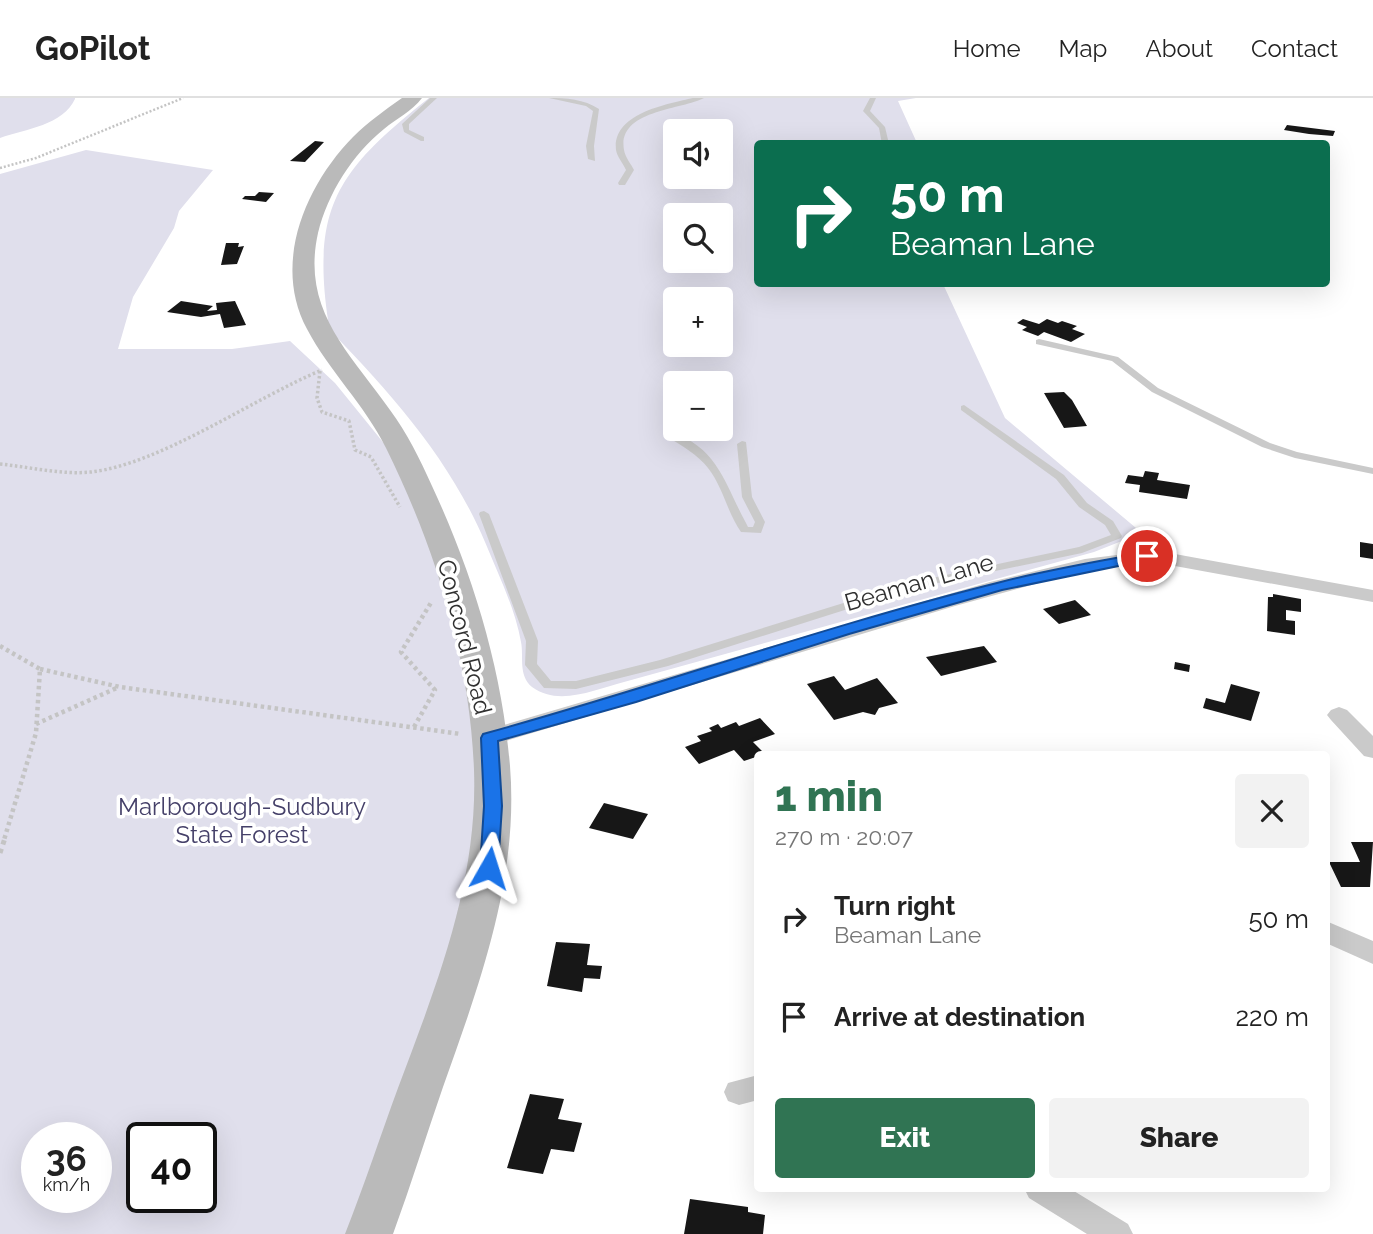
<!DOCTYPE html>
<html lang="en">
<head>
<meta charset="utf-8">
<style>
  body { margin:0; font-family:Raleway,sans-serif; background:#f2f2f2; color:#222; height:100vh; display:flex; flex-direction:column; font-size:26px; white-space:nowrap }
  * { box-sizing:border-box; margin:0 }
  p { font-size:23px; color:#767676 }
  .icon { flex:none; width:38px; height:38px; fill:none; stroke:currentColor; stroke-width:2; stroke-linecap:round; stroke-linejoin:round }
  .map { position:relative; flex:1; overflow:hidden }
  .sheet { position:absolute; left:754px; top:653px; width:576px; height:441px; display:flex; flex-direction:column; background:#fff; border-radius:7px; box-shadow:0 7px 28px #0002 }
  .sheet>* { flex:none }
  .top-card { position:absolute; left:754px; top:42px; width:576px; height:147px; border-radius:7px; box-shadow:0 7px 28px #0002; background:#0b6e4f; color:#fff; overflow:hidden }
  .buttons { position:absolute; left:663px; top:21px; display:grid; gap:14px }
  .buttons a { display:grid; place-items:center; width:70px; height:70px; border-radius:7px; background:#fff; box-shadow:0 7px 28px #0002; font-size:35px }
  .speed { position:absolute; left:21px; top:1024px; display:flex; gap:14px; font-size:35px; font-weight:700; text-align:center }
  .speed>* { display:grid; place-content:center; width:91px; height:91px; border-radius:50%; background:#fff; box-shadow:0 7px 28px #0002; line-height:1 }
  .speed small { font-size:18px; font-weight:400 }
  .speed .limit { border:4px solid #111; border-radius:10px; background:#fff; color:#111 }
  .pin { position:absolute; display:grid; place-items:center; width:60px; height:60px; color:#fff; margin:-30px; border:4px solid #fff; border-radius:50%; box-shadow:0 2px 7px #0007 }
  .me { position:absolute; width:77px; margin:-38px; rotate:6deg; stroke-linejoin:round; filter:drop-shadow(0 0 5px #0008) }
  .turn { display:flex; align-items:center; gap:24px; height:147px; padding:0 21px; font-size:32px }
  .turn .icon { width:91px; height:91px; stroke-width:2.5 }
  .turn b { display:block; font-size:49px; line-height:60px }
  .round { display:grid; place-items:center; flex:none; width:74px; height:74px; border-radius:7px; background:#f2f2f2 }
  .summary { display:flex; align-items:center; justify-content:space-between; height:119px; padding:0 21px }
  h1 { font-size:42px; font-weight:800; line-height:52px; color:#307453 }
  .action { display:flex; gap:14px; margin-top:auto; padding:14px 21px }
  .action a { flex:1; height:80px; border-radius:7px; background:#307453; color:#fff; font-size:28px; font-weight:800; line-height:80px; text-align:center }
  .action a+a { background:#f2f2f2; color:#222 }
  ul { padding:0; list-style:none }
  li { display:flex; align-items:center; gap:21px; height:98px; padding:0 21px }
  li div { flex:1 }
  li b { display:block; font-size:26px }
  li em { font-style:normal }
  header { display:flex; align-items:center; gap:42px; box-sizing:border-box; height:98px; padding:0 35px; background:#fff; border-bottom:2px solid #e0e0e0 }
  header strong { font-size:33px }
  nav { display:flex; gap:38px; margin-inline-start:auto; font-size:24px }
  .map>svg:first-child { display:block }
</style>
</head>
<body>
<header>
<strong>GoPilot</strong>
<nav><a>Home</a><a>Map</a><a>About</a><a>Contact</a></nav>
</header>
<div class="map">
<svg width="1373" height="1136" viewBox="0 0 1373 1136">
  <rect width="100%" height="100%" fill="#fff"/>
  <path fill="#e0dfec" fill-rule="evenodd" d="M0,0H75V1C63,27 26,31 0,40Z
    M429,0H916L898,3L917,45L758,46V186H943L1005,320L1142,435L1094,454L624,584C596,591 559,609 532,589C518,577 524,559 521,544C515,510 498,476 485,444C448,357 386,290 321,223L328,222C311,106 341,70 429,0ZM676,33H721V79H676ZM676,117H721V163H676ZM676,201H721V247H676ZM676,285H721V331H676Z
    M86,52L213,72L179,113L174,130L133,199L118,251H232L290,243L335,285L404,370L460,524L485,742L364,1136H0V76ZM37,1040H96V1099H37ZM142,1040H201V1099H142Z"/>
  <path fill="#171717" d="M1287,27L1335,33L1333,38L1309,36L1284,32Z
    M315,43L324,44L305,64L290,63Z
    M259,94L274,95L266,104L242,101L245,98H255Z
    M226,145H239L238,149L244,148L237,166L221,167Z
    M181,203L213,208L207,213L217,212L216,205L235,203L246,227L224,230L220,216L201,219L167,214Z
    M1023,221L1039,226L1047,221L1058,225L1062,223L1077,228L1072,231L1085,236L1071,244L1044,234L1038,238L1022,232L1027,229L1017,225Z
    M1064,294L1072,302L1087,328L1064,330L1044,295Z
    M1145,373L1159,375L1157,382L1190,387L1187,401L1139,394L1140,387L1125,385L1128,377L1143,379Z
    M1360,444L1373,446V461L1360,459Z
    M1273,496L1301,501V514L1286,512V522L1295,523V537L1267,533L1268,499H1273Z
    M1075,502L1091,517L1059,526L1043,511Z
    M984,548L997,564L941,578L926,559Z
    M1175,564L1190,567L1189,574L1174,571Z
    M834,578L845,592L877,580L898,605L879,610L875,617L863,614L834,622L807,586Z
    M1231,586L1260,594L1251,623L1203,610L1206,600L1225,605Z
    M760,620L775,636L753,644L765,656L744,663L734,652L699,666L685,649L701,643L697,638L712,633L709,630L718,626L721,630L736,624L739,628Z
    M604,705L648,716L633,741L589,730Z
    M1351,744H1373L1370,789H1341L1329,764H1360Z
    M556,844L590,846L587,867L602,868L600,881L584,880L582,894L547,888Z
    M530,996L564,1001L558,1021L582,1025L574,1054L551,1051L543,1076L507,1070Z
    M690,1101L748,1109V1114L765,1117L763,1136H684Z"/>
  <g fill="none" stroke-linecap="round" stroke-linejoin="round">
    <path stroke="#c4c4c4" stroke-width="2.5" stroke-dasharray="2 2" stroke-linecap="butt" d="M0,70L36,60L183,0"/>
    <path stroke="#c4c4c4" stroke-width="3.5" stroke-dasharray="2.5 2.5" stroke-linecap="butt" d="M320,273L317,300L322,314L349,323L355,352L371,359L400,409
      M0,366C30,369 61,377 91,374C161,366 254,300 322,272"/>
    <path stroke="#c4c4c4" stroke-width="4.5" stroke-dasharray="3.5 3.5" stroke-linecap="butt" d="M0,548L40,571L36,635L4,742
      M40,571L120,589L461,636
      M36,626L119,589
      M414,629L435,592L401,554L432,503"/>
    <path stroke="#c4c4c4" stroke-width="5" stroke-dasharray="4.5 4.5" stroke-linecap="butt" d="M0,755L5,740"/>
    <path fill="#cacaca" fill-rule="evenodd" d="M430,0H437L409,26V32L424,39V43H421L404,34L402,26Z
      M549,0C566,0 584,1 599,11L594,48L595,63L588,61L586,48L593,13L586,8Z
      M693,0H704C681,12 617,12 624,52C625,59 631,66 634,72L625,87H619L618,85L626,72C623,65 617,59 616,52C612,15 668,6 693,0Z
      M870,0H876L870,13L885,29L889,46H882L879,30L863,13Z
      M1039,241L1118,259L1158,290L1270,345L1297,354L1373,370V376L1295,360L1262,349L1152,294L1112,263L1036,246V242Z
      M964,307L1064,377L1087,405L1113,423L1122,438L1121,440L1082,455L914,490L668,568L576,591L544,590L525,567L526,543L479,416L480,414L484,413L489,416L538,543L537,566L551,583H576L660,562L908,485L1079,449L1111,437L1105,427L1079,409L1056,381L961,312V308Z
      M672,334C719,351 725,387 746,425L748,429H753L755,424L742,399L737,346L742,343L746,344L752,399L765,424L761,435L741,434C727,414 723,389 708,370C698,357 682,348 668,339V335Z"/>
    <path fill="#cacaca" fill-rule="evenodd" d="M1140,454H1164L1373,492V504L1164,466L1114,469L1057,480L955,508L489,648L480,646L477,640L480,634L990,484L1085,461Z
      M1339,609L1347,612L1373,638V660L1364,658L1331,622L1327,617L1331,612Z
      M1326,823L1373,843V866L1326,845Z
      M758,977V1002L739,1007L728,1003L724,994L728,985Z
      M1024,1090H1069L1128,1126L1133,1136H1087L1029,1100Z"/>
    <path fill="#bababa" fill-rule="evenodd" d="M402,0H422C412,13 396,21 384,31C352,57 328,95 318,135C301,212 349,254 390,312C407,335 420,361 432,388C473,476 502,571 510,668C519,780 480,885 443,989C426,1038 411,1087 393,1136H345C364,1088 380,1039 398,990C437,886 478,784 474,672C470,561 435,449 386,350C365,307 329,273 307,231C272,166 305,88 353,39C368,24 385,12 402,0Z"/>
  </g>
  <path fill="#1a73e8" stroke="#114b97" stroke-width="2" d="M1147,454L1154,458L1152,461L1002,492L849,536L636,604L498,643L502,708L498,770L489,776L480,770L484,708L481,640L483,636C655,589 824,528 997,485C1046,472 1097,464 1147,454Z"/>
  <g text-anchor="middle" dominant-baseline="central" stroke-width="7" stroke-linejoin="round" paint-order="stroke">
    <g font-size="24" fill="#303030" stroke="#fff">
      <text transform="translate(919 484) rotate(-16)">Beaman Lane</text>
      <text transform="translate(465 539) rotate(76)">Concord Road</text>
    </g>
    <g font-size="24" fill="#454069" stroke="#fff">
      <text x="242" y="708">Marlborough-Sudbury<tspan x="242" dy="28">State Forest</tspan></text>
    </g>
  </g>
</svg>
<div class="buttons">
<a><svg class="icon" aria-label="sound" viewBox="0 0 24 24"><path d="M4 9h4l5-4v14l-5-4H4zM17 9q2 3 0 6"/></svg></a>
<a><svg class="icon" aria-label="search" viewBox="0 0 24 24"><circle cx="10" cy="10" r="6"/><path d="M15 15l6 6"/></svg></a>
<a>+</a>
<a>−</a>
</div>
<div class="speed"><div>36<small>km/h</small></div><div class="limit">40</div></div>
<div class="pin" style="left:1147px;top:458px;background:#d93025"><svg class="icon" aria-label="arrive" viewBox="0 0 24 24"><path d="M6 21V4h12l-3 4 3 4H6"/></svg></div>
<svg class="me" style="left:489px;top:770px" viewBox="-20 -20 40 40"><path d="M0-17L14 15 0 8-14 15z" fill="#1a73e8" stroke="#fff" stroke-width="4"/></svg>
<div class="top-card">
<div class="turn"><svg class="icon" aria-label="right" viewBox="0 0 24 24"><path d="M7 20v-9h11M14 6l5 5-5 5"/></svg><div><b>50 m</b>Beaman Lane</div></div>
</div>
<section class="sheet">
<div class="summary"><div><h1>1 min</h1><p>270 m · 20:07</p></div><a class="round"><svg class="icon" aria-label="close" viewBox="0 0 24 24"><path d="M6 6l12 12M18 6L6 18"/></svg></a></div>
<ul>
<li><svg class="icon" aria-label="right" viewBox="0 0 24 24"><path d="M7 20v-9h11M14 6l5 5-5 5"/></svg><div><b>Turn right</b><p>Beaman Lane</p></div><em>50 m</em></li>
<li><svg class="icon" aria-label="arrive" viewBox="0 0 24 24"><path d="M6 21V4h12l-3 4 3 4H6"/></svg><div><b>Arrive at destination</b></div><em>220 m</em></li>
</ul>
<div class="action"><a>Exit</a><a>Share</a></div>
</section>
</div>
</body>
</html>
